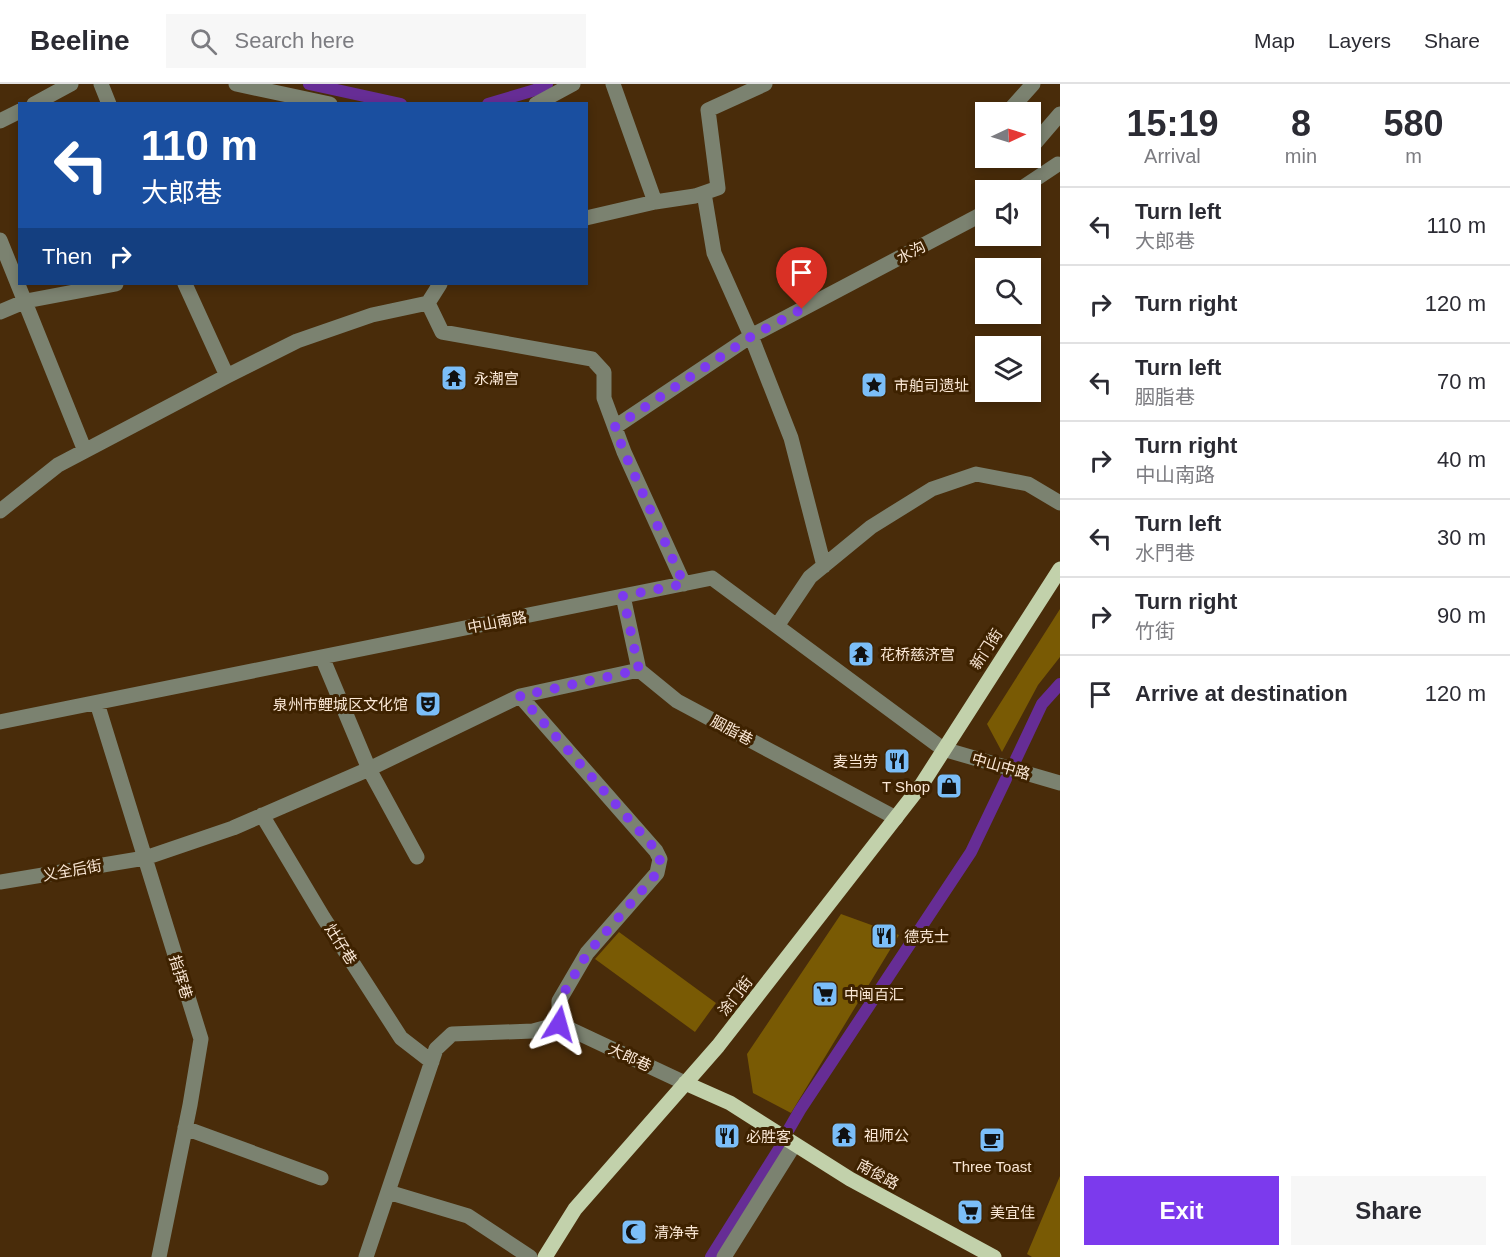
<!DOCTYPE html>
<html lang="en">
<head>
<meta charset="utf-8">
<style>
  body { margin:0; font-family:Helvetica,"Noto Sans SC",sans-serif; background:#f7f7f7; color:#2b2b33; height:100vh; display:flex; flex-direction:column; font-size:22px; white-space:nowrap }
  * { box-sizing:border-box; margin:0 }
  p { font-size:20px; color:#7c7c81 }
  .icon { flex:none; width:33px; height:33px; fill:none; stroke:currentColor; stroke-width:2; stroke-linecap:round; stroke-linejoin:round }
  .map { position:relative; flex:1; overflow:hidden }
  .panel { display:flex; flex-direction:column; background:#fff; width:450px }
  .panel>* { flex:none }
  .guide { position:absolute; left:18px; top:18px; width:570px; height:183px; border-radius:0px; box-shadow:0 3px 9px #0003; background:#1a4fa0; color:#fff; overflow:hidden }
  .needle { width:39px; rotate:86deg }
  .controls { position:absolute; left:975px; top:18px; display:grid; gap:12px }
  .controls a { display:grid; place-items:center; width:66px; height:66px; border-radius:0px; background:#fff; box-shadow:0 3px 9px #0003; font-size:30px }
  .pin { position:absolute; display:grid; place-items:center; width:51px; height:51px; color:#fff; margin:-62px -26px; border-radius:50% 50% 50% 0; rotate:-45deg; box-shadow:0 0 6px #0007 }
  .pin .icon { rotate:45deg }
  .me { position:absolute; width:66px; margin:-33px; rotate:8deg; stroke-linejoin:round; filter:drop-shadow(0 0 4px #0008) }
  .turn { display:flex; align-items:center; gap:21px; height:126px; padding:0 24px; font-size:27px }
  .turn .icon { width:78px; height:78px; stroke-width:2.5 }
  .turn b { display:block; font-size:42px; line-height:51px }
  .then { display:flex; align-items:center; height:57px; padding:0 24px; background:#0003; gap:12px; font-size:22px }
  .eta { display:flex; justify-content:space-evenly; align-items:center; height:102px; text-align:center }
  .eta b { font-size:36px; font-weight:800; line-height:42px }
  .primary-button { display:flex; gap:12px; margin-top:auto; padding:12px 24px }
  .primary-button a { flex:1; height:69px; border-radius:0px; background:#7c3aed; color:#fff; font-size:24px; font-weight:800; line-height:69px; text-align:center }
  .primary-button a+a { background:#f7f7f7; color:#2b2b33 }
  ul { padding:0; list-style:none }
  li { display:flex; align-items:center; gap:18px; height:78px; padding:0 24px; border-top:2px solid #e1e1e2 }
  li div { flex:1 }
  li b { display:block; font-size:22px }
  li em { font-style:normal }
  header { display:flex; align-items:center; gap:36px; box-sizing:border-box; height:84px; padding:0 30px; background:#fff; border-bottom:2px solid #e1e1e2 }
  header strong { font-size:28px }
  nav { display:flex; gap:33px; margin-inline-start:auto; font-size:21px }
  .search { width:420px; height:54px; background:#f7f7f7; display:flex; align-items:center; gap:15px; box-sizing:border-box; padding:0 21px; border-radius:0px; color:#7c7c81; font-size:22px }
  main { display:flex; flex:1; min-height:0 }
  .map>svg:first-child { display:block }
</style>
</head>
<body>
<header>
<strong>Beeline</strong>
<div class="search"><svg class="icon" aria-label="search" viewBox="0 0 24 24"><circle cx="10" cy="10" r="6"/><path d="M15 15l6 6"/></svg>Search here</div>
<nav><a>Map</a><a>Layers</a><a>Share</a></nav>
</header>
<main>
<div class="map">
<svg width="1060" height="1173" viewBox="0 0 1060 1173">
  <rect width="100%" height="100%" fill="#492c0a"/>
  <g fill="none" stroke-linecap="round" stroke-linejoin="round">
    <path stroke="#662d95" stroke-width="12" d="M309,0L401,20
      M488,20L535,6L547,0
      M1016,675L1042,620L1060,600
      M789,1045L800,1026L971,768L1006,695
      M711,1173L779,1065"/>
  </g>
  <path fill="#795a04" d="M1060,525V573L1038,601L1002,668L987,640Z
    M841,830L899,851L791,1029L753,1009L747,970Z
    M619,848L716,919L695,948L595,875Z
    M1060,1092V1173H1032L1027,1170Z"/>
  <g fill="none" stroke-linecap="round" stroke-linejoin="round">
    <path stroke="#7b8270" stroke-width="15" d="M101,0L109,20
      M236,0L330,20
      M613,0L655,118
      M34,20L71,0
      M536,20L573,0
      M1008,28L1033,0
      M0,37L20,27
      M1035,59L1060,30
      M1019,106L1058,80
      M704,109L714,169L751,252L791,354L824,482
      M586,134L655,118L695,112L718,104L708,26L765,0
      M0,156L85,367
      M185,200L227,292
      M428,219L440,200
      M0,228L26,217L116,200
      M615,343L751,252L986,128
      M0,427L58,381L227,292L297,257L372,231L428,219L442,248L592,275L604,288V314L624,368L684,500
      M623,512L639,586L677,617L896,734
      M777,542L810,493L871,443L932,405L976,390L1028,400L1060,419
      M322,573L369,685L417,773
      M520,612L656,767L660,775L657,789L587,869L559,917V940L685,999
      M97,619L201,955L190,1021L159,1173
      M0,638L712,494L943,665L1060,699
      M262,731L323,833L401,954L432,978
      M0,798L145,774L233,744L369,685L520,612L639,586
      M185,1044L321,1094
      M388,1108L468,1132L530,1173
      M366,1173L436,965L452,950L533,947L559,940
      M724,1173L794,1061"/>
    <path stroke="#c2d1ab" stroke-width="15" d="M685,999L730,1019L850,1095L994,1173
      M545,1173L575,1125L718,962L922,700L1060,485"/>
  </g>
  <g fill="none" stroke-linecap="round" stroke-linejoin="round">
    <path stroke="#7c3aed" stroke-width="10" stroke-dasharray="0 18" d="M559,940V917L587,870L657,789L660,775L657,767L520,612L639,586L623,512L684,500L624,368L615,343L752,252L802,225"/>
  </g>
  <defs>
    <g id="temple-square" transform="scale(1.35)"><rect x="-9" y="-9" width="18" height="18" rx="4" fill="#7bbef8" stroke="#3e2200"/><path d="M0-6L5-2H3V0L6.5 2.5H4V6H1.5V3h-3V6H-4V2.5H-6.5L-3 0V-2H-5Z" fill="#111"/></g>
    <g id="sight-square" transform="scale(1.35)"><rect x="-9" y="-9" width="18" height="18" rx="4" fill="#7bbef8" stroke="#3e2200"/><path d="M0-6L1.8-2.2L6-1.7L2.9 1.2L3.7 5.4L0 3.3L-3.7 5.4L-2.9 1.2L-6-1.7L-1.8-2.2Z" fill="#111"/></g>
    <g id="theatre-square" transform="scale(1.35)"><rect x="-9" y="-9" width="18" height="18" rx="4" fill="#7bbef8" stroke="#3e2200"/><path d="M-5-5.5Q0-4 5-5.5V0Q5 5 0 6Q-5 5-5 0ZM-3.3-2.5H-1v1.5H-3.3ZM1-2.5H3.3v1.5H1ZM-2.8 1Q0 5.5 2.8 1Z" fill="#111"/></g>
    <g id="restaurant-square" transform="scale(1.35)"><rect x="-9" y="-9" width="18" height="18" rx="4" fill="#7bbef8" stroke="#3e2200"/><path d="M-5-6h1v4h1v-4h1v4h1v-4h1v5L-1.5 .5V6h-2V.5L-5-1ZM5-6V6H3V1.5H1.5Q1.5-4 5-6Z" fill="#111"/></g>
    <g id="shop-square" transform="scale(1.35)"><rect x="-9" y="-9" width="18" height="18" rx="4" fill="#7bbef8" stroke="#3e2200"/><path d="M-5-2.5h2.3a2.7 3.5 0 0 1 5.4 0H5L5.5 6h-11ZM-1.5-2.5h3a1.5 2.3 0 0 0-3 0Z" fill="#111"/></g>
    <g id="supermarket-square" transform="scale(1.35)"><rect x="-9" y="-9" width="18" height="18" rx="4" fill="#7bbef8" stroke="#3e2200"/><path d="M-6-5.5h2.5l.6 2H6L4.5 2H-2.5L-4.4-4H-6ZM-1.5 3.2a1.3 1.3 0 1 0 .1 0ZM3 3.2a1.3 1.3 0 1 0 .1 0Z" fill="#111"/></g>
    <g id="cafe-square" transform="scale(1.35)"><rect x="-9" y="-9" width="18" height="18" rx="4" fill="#7bbef8" stroke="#3e2200"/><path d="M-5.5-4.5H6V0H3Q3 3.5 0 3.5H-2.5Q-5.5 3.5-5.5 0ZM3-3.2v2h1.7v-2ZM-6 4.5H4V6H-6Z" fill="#111"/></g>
    <g id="mosque-square" transform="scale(1.35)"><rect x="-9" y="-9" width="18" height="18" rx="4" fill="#7bbef8" stroke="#3e2200"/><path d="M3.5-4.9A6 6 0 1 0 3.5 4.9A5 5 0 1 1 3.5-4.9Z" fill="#111"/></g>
  </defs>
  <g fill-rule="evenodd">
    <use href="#temple-square" x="454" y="294"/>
    <use href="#sight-square" x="874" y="301"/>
    <use href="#temple-square" x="861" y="570"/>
    <use href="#theatre-square" x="428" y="620"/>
    <use href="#restaurant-square" x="897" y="677"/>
    <use href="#shop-square" x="949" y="702"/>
    <use href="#restaurant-square" x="884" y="852"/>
    <use href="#supermarket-square" x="825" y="910"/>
    <use href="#temple-square" x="844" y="1051"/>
    <use href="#restaurant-square" x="727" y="1052"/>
    <use href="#cafe-square" x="992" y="1056"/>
    <use href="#supermarket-square" x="970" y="1128"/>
    <use href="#mosque-square" x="634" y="1148"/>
  </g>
  <g text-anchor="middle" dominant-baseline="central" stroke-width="6" stroke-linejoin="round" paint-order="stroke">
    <g font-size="15" fill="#fae7d5" stroke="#3e2200">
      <text transform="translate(911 168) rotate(-28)">水沟</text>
      <text transform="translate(497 538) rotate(-11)">中山南路</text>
      <text transform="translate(986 565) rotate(-57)">新门街</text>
      <text transform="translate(732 646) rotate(28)">胭脂巷</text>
      <text transform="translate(1001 682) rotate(16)">中山中路</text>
      <text transform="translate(72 786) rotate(-10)">义全后街</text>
      <text transform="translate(341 860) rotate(57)">灶仔巷</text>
      <text transform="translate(181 893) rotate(73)">指挥巷</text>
      <text transform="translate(735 912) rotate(-52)">涂门街</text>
      <text transform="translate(630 973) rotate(25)">大郎巷</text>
      <text transform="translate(878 1090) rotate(29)">南俊路</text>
    </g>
    <g font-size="15" fill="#fae7d5" stroke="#3e2200" text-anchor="start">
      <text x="474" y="294">永潮宫</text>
      <text x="894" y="301">市舶司遗址</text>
      <text x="880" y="570">花桥慈济宫</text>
      <text x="408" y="620" text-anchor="end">泉州市鲤城区文化馆</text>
      <text x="878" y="677" text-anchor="end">麦当劳</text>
      <text x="930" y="702" text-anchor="end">T Shop</text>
      <text x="904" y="852">德克士</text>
      <text x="844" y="910">中闽百汇</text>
      <text x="864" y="1051">祖师公</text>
      <text x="746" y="1052">必胜客</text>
      <text x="992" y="1082" text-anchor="middle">Three Toast</text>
      <text x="990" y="1128">美宜佳</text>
      <text x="654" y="1148">清净寺</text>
    </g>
  </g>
</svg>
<div class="controls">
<a><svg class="needle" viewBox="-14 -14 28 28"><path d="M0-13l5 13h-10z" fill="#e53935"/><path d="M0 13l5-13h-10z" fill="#7c7c81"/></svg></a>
<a><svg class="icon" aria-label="sound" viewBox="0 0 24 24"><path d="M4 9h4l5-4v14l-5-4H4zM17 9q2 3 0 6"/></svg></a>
<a><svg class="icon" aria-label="search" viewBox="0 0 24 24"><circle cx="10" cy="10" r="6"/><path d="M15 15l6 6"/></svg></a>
<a><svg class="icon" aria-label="layers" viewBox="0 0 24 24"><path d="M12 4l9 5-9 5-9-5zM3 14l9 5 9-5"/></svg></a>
</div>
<div class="pin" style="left:802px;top:225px;background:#d93025"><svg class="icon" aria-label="arrive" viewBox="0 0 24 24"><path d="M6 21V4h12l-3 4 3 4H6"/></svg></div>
<svg class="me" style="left:559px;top:940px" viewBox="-20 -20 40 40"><path d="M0-17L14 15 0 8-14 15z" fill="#7c3aed" stroke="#fff" stroke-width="4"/></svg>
<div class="guide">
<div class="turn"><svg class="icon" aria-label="left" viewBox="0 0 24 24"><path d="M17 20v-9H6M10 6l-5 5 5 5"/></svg><div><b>110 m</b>大郎巷</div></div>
<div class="then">Then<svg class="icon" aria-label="right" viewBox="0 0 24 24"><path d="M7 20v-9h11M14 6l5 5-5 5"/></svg></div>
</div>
</div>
<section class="panel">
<div class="eta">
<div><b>15:19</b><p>Arrival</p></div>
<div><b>8</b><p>min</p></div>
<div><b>580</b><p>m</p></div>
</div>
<ul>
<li><svg class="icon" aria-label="left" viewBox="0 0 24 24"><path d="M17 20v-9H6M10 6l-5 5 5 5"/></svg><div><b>Turn left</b><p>大郎巷</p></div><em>110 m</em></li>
<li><svg class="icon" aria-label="right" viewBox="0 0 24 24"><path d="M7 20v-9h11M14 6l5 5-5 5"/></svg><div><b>Turn right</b></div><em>120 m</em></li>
<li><svg class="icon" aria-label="left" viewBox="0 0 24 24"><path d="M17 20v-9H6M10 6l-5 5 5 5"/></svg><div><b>Turn left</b><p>胭脂巷</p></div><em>70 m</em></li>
<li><svg class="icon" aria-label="right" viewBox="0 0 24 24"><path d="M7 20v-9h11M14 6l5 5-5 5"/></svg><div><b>Turn right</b><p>中山南路</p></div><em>40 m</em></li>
<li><svg class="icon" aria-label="left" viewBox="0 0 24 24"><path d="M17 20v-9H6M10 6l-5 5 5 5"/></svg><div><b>Turn left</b><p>水門巷</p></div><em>30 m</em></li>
<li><svg class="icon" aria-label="right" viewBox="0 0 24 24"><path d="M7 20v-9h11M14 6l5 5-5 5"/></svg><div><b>Turn right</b><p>竹街</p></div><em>90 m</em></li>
<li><svg class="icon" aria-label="arrive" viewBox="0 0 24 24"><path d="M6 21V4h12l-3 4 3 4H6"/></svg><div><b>Arrive at destination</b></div><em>120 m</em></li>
</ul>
<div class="primary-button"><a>Exit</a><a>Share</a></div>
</section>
</main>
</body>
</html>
